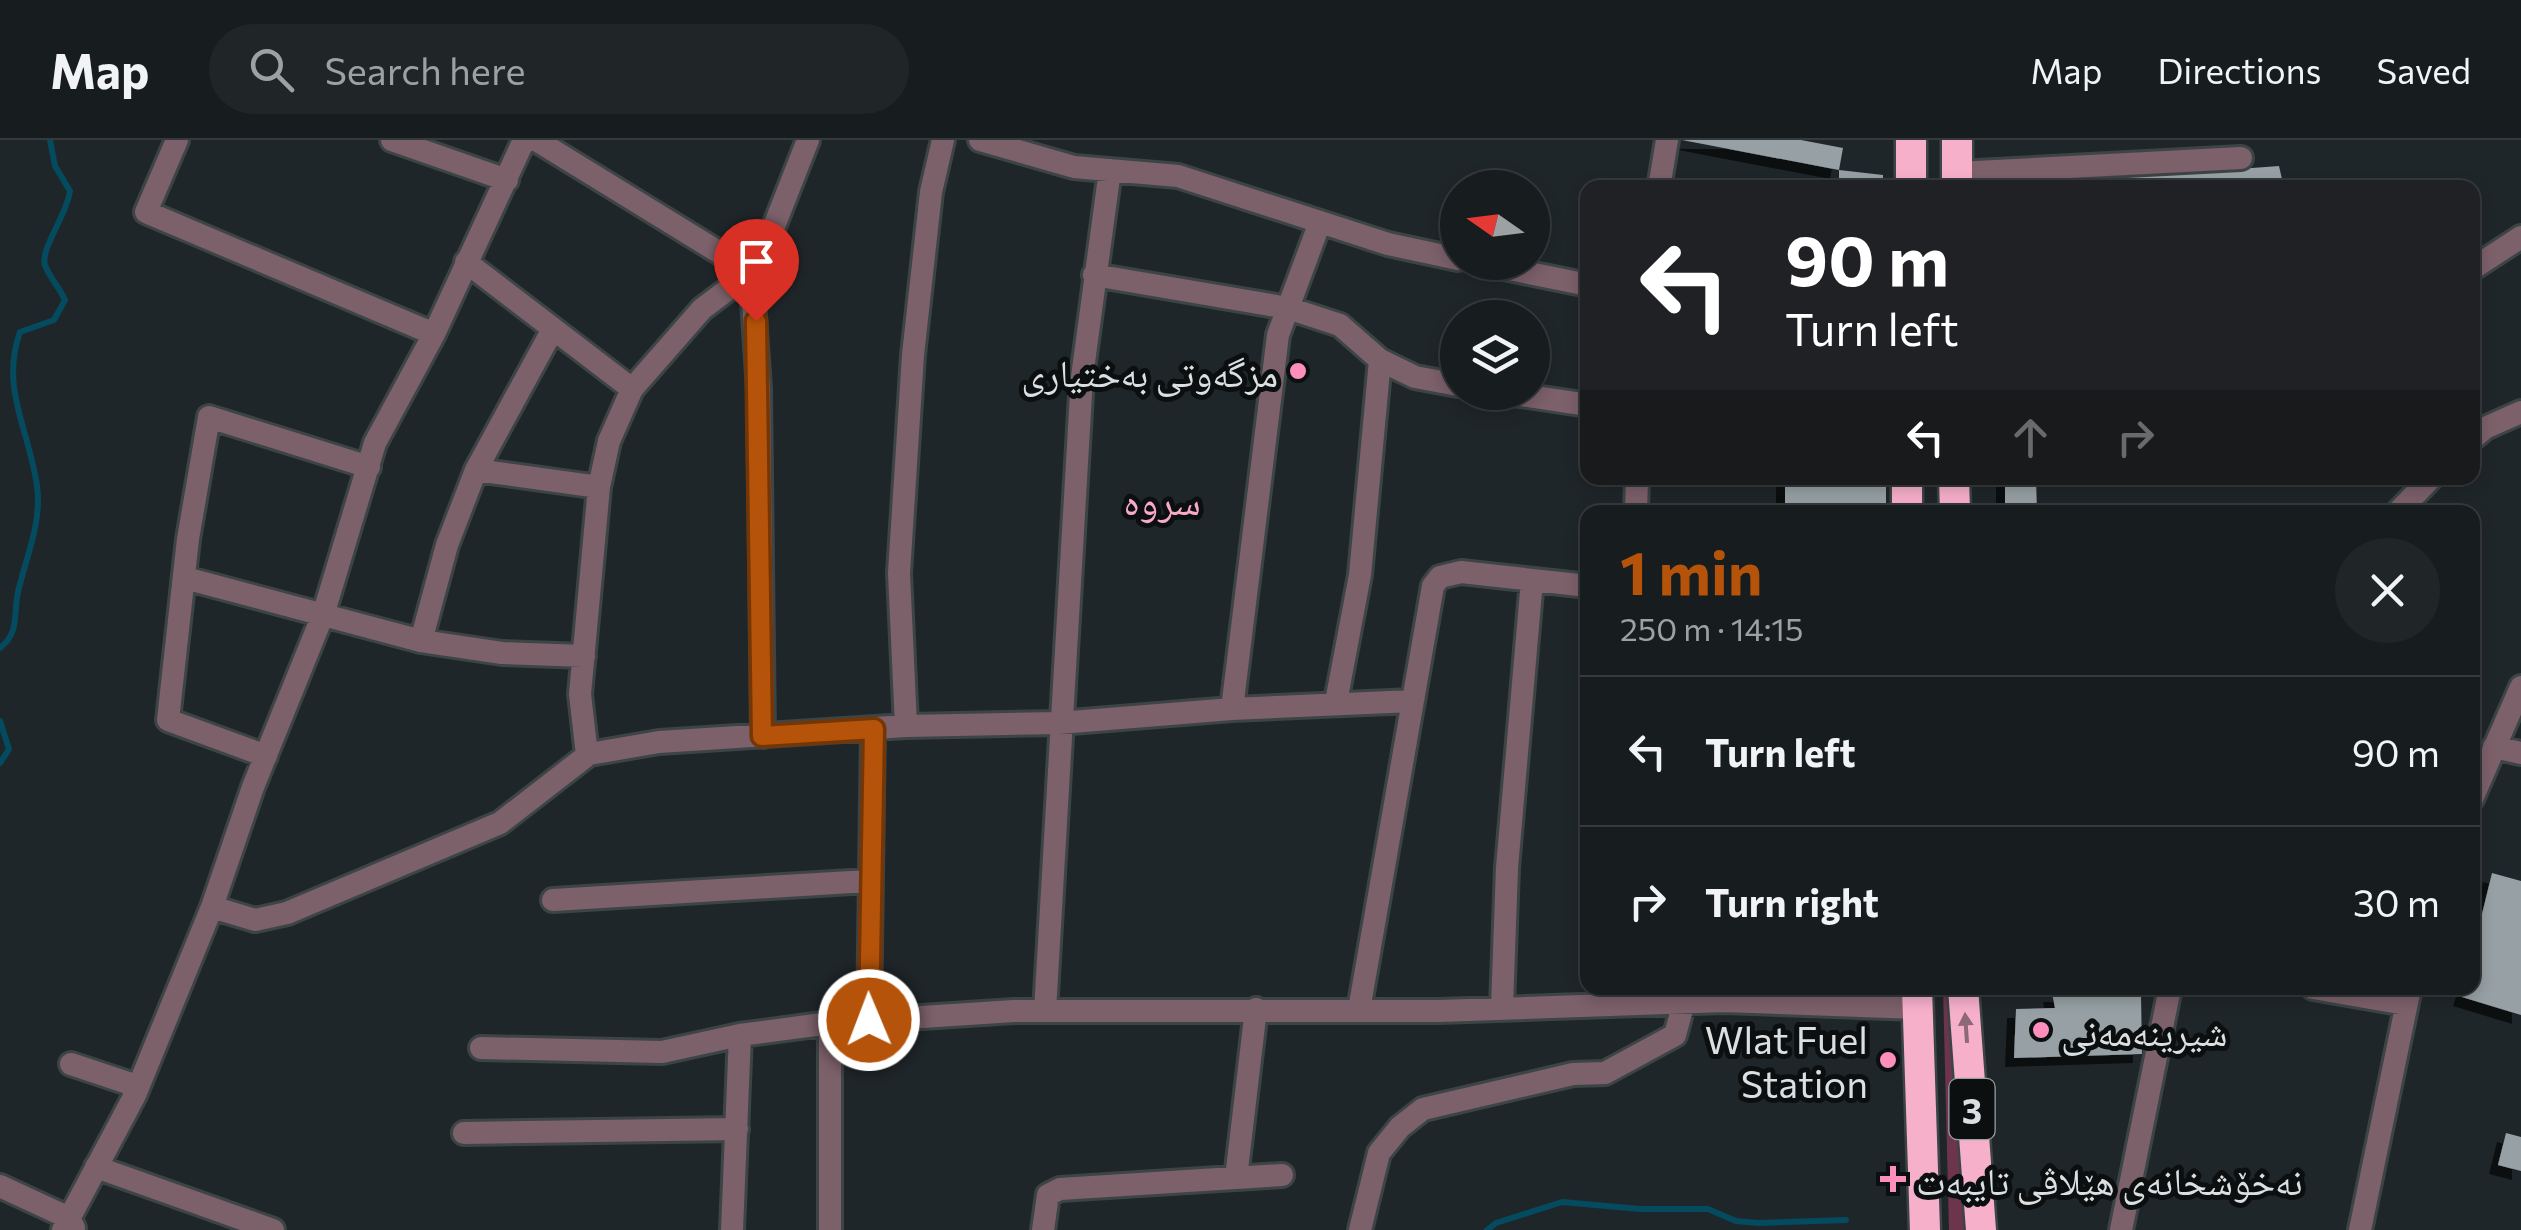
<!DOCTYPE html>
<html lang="en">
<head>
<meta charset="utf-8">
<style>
  body { margin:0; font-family:Commissioner,"Noto Naskh Arabic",sans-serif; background:#202528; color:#f1f3f6; height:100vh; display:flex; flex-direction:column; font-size:38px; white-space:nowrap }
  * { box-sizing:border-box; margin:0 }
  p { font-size:32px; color:#9ea1a4 }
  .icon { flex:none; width:55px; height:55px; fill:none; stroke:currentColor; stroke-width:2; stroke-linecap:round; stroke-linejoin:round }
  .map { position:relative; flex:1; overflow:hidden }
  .drawer { position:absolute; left:1580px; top:365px; width:900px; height:490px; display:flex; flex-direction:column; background:#171c1f; border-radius:20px; box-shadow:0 5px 15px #0003,0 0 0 2px #363a3d }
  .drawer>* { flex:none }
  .banner { position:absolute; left:1580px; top:40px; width:900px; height:305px; border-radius:20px; box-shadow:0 5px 15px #0003,0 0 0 2px #363a3d; background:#202124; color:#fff; overflow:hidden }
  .needle { width:65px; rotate:284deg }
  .controls { position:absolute; left:1440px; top:30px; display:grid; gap:20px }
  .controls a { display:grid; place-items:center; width:110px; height:110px; border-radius:50%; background:#171c1f; box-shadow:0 5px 15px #0003,0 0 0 2px #363a3d; font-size:50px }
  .pin { position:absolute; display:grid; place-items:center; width:85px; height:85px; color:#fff; margin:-102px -42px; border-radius:50% 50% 50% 0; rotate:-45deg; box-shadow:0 0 10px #0007 }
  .pin .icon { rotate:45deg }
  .me { position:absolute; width:110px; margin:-55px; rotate:359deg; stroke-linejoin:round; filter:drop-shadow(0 0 8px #0008) }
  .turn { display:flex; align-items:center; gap:35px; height:210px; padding:0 40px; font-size:45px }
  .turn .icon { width:130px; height:130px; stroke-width:2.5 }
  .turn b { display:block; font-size:70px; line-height:85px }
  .lanes { display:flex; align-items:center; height:95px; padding:0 40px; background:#0003; justify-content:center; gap:50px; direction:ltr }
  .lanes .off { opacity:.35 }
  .round { display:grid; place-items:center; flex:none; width:105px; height:105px; border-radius:52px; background:#202528 }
  .overview { display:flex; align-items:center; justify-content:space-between; height:170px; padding:0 40px }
  h1 { font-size:60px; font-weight:700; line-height:75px; color:#b45309 }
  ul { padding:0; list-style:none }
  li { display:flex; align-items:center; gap:30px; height:150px; padding:0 40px; border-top:2px solid #363a3d }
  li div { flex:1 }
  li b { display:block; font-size:38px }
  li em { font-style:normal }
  header { display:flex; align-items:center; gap:60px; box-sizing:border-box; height:140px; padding:0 50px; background:#171c1f; border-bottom:2px solid #363a3d }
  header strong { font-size:48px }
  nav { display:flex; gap:55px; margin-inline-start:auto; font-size:35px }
  .search { width:700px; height:90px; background:#202528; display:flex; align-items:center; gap:25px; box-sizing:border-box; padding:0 35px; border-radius:55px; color:#9ea1a4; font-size:38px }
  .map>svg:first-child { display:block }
</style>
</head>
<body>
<header>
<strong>Map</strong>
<div class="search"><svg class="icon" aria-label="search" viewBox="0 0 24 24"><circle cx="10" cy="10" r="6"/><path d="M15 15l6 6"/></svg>Search here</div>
<nav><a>Map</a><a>Directions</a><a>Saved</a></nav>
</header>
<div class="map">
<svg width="2521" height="1090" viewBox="0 0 2521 1090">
  <defs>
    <filter id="shadow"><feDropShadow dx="-9" dy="9" stdDeviation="0" flood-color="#0009"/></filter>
  </defs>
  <rect width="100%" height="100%" fill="#1f2629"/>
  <path fill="#6c354c" d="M1943,848H1954L1964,1090H1949Z"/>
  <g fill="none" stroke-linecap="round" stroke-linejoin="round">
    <path stroke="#044b5f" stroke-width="6" d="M0,508C20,492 13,475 18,452C26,417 42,383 37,346C29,289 0,248 20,192L54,180L65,160C60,148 49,137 45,125C40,109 67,75 70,51L55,26L50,0
      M0,581L9,609L0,623
      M1487,1090L1496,1083L1562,1062L1640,1069H1708L1736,1081L1759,1083L1846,1080"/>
  </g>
  <path fill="#97a0a4" filter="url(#shadow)" d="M1682,0H1801L1843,8L1839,30Z
    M2279,26L2284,48H2024L2023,45Z
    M1839,30L1883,35V48H1839Z
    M1785,338H1886V372H1785Z
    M2005,338H2036L2037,372H2005Z
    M2492,733L2521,741V875L2462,857L2465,848H2472V815Z
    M1834,848H1880L1879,855L1833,854Z
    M2052,853H2141L2142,914L2014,918L2016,869L2055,868Z
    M2506,993L2521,997V1031L2498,1025Z"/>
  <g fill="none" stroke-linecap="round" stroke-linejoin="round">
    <g stroke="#3d4446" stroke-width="28">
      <path id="minor" d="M177,0L146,72L434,194
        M392,0L507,40
        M536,0L751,132L759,249L763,596
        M980,0L1074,27L1178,36L1388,104L1458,119
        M1957,33L2241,18
        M1659,48L1667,0
        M466,122L632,249
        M1475,122L1588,145
        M2472,129L2521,97
        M1094,135L1288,168L1340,185L1380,220L1415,237L1458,245
        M1501,252L1588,265
        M2472,299L2485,288L2521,272
        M476,330L599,347
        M1636,372L1637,338
        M2398,372L2431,338
        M185,438L421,501L502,513L584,516
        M421,501L447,405L476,330L553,189
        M1336,562L1360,435L1380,220
        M1232,569L1278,195L1320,82
        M906,586L899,433L913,215L931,52L943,0
        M2494,607L2521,613
        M587,615L580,554L599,347L609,301L632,249L702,169L751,132L769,99L808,0
        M266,616L168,580L188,399L209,277L369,327
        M2472,659L2521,547
        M553,760L868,741
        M212,767L255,780L287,773L500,683L589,614L659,602L906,586L1059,583L1232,569L1413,561
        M2313,848L2405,864
        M1502,867L1507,728L1532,440
        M1359,870L1433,446L1440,437L1461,432L1588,446
        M1045,871L1082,237L1110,30
        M869,880L873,589
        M830,883V1090
        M481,908L662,912L740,895L830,883L1014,871H1439L1724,861L1917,868
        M135,955L212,767L253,647L324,472L375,303L434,194L524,0
        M464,993L737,989
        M96,1027L273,1090
        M1236,1038L1256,869
        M0,1046L69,1078L74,1088
        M63,1090L135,955L131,944L71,924
        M732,1090L740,895
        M1043,1090L1048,1055L1060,1049L1282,1035
        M1360,1090L1379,1013L1400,987L1423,969L1573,934L1605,933L1675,895L1684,862
        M2121,1090L2170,848
        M2360,1090L2410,848"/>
    </g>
    <g stroke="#3d4446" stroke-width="35">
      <path id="highway" d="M1911,48V0
        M1957,48V0
        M1954,338L1955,372
        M1907,372V338
        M1917,848L1925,1090
        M1963,848L1981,1090"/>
    </g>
    <use href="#minor" stroke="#7c606a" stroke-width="22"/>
    <use href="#highway" stroke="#f7b0ca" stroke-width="30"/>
  </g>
  <defs><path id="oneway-solid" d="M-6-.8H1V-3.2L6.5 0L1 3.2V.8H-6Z" transform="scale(2.5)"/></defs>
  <use fill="#8d6876" href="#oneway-solid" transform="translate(1966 888) rotate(-94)"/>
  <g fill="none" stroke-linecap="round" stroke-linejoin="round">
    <g stroke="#753606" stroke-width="25">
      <path id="route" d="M756,181L762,596L874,589L869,880"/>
    </g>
    <use href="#route" stroke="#b45309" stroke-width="18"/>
  </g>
  <g fill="#fe8ebc" stroke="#0c0f10" stroke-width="4">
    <circle cx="1298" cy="231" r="10"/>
    <circle cx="2041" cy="890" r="10"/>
    <circle cx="1888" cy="920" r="10"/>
    <path d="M1888 1024h10v10h10v10h-10v10h-10v-10h-10v-10h10z"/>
  </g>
  <g text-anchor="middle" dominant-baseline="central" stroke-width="10" stroke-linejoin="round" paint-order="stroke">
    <rect fill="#0c0f10" stroke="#9da1a2" stroke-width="2.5" x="1949.5" y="939" width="45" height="60" rx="8"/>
    <g font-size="35" font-weight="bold" fill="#dbdfe1">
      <text x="1972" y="969">3</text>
    </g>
    <g font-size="38" fill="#dbdfe1" stroke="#0c0f10" text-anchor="end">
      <text x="1278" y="231">مزگەوتی بەختیاری</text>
      <text x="2061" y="890" text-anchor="start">شیرینەمەنی</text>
      <text x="1868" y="898">Wlat Fuel<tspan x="1868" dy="44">Station</tspan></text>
      <text x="1916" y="1039" text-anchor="start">نەخۆشخانەی هێلاڤی تایبەت</text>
    </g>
    <g font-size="40" fill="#f8a9c7" stroke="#0c0f10">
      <text x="1162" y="358">سروە</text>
    </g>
  </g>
</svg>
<div class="controls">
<a><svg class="needle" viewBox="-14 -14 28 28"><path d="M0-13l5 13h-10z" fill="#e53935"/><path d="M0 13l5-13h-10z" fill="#9ea1a4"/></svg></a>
<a><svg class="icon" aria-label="layers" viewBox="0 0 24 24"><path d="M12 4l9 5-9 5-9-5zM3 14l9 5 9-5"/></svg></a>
</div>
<div class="pin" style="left:756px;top:181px;background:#d93025"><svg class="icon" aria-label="arrive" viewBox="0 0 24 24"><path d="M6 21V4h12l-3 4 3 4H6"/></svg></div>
<svg class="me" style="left:869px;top:880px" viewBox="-20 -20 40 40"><circle r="17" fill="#b45309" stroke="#fff" stroke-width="3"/><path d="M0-11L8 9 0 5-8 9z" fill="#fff"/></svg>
<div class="banner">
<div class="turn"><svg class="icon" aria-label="left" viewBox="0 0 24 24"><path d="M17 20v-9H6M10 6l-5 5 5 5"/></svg><div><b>90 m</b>Turn left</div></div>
<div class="lanes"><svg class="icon" aria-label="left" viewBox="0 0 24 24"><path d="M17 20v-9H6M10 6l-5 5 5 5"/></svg><svg class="icon off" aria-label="ahead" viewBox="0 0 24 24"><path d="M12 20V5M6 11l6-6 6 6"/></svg><svg class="icon off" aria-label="right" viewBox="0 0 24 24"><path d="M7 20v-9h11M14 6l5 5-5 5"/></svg></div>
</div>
<section class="drawer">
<div class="overview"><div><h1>1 min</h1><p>250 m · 14:15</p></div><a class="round"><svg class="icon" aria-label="close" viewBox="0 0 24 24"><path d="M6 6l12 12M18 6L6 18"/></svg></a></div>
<ul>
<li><svg class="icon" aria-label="left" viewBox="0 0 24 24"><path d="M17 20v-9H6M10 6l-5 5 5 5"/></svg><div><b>Turn left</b></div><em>90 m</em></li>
<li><svg class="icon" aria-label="right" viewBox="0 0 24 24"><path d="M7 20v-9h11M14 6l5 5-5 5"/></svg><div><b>Turn right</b></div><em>30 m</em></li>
</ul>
</section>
</div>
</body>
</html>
